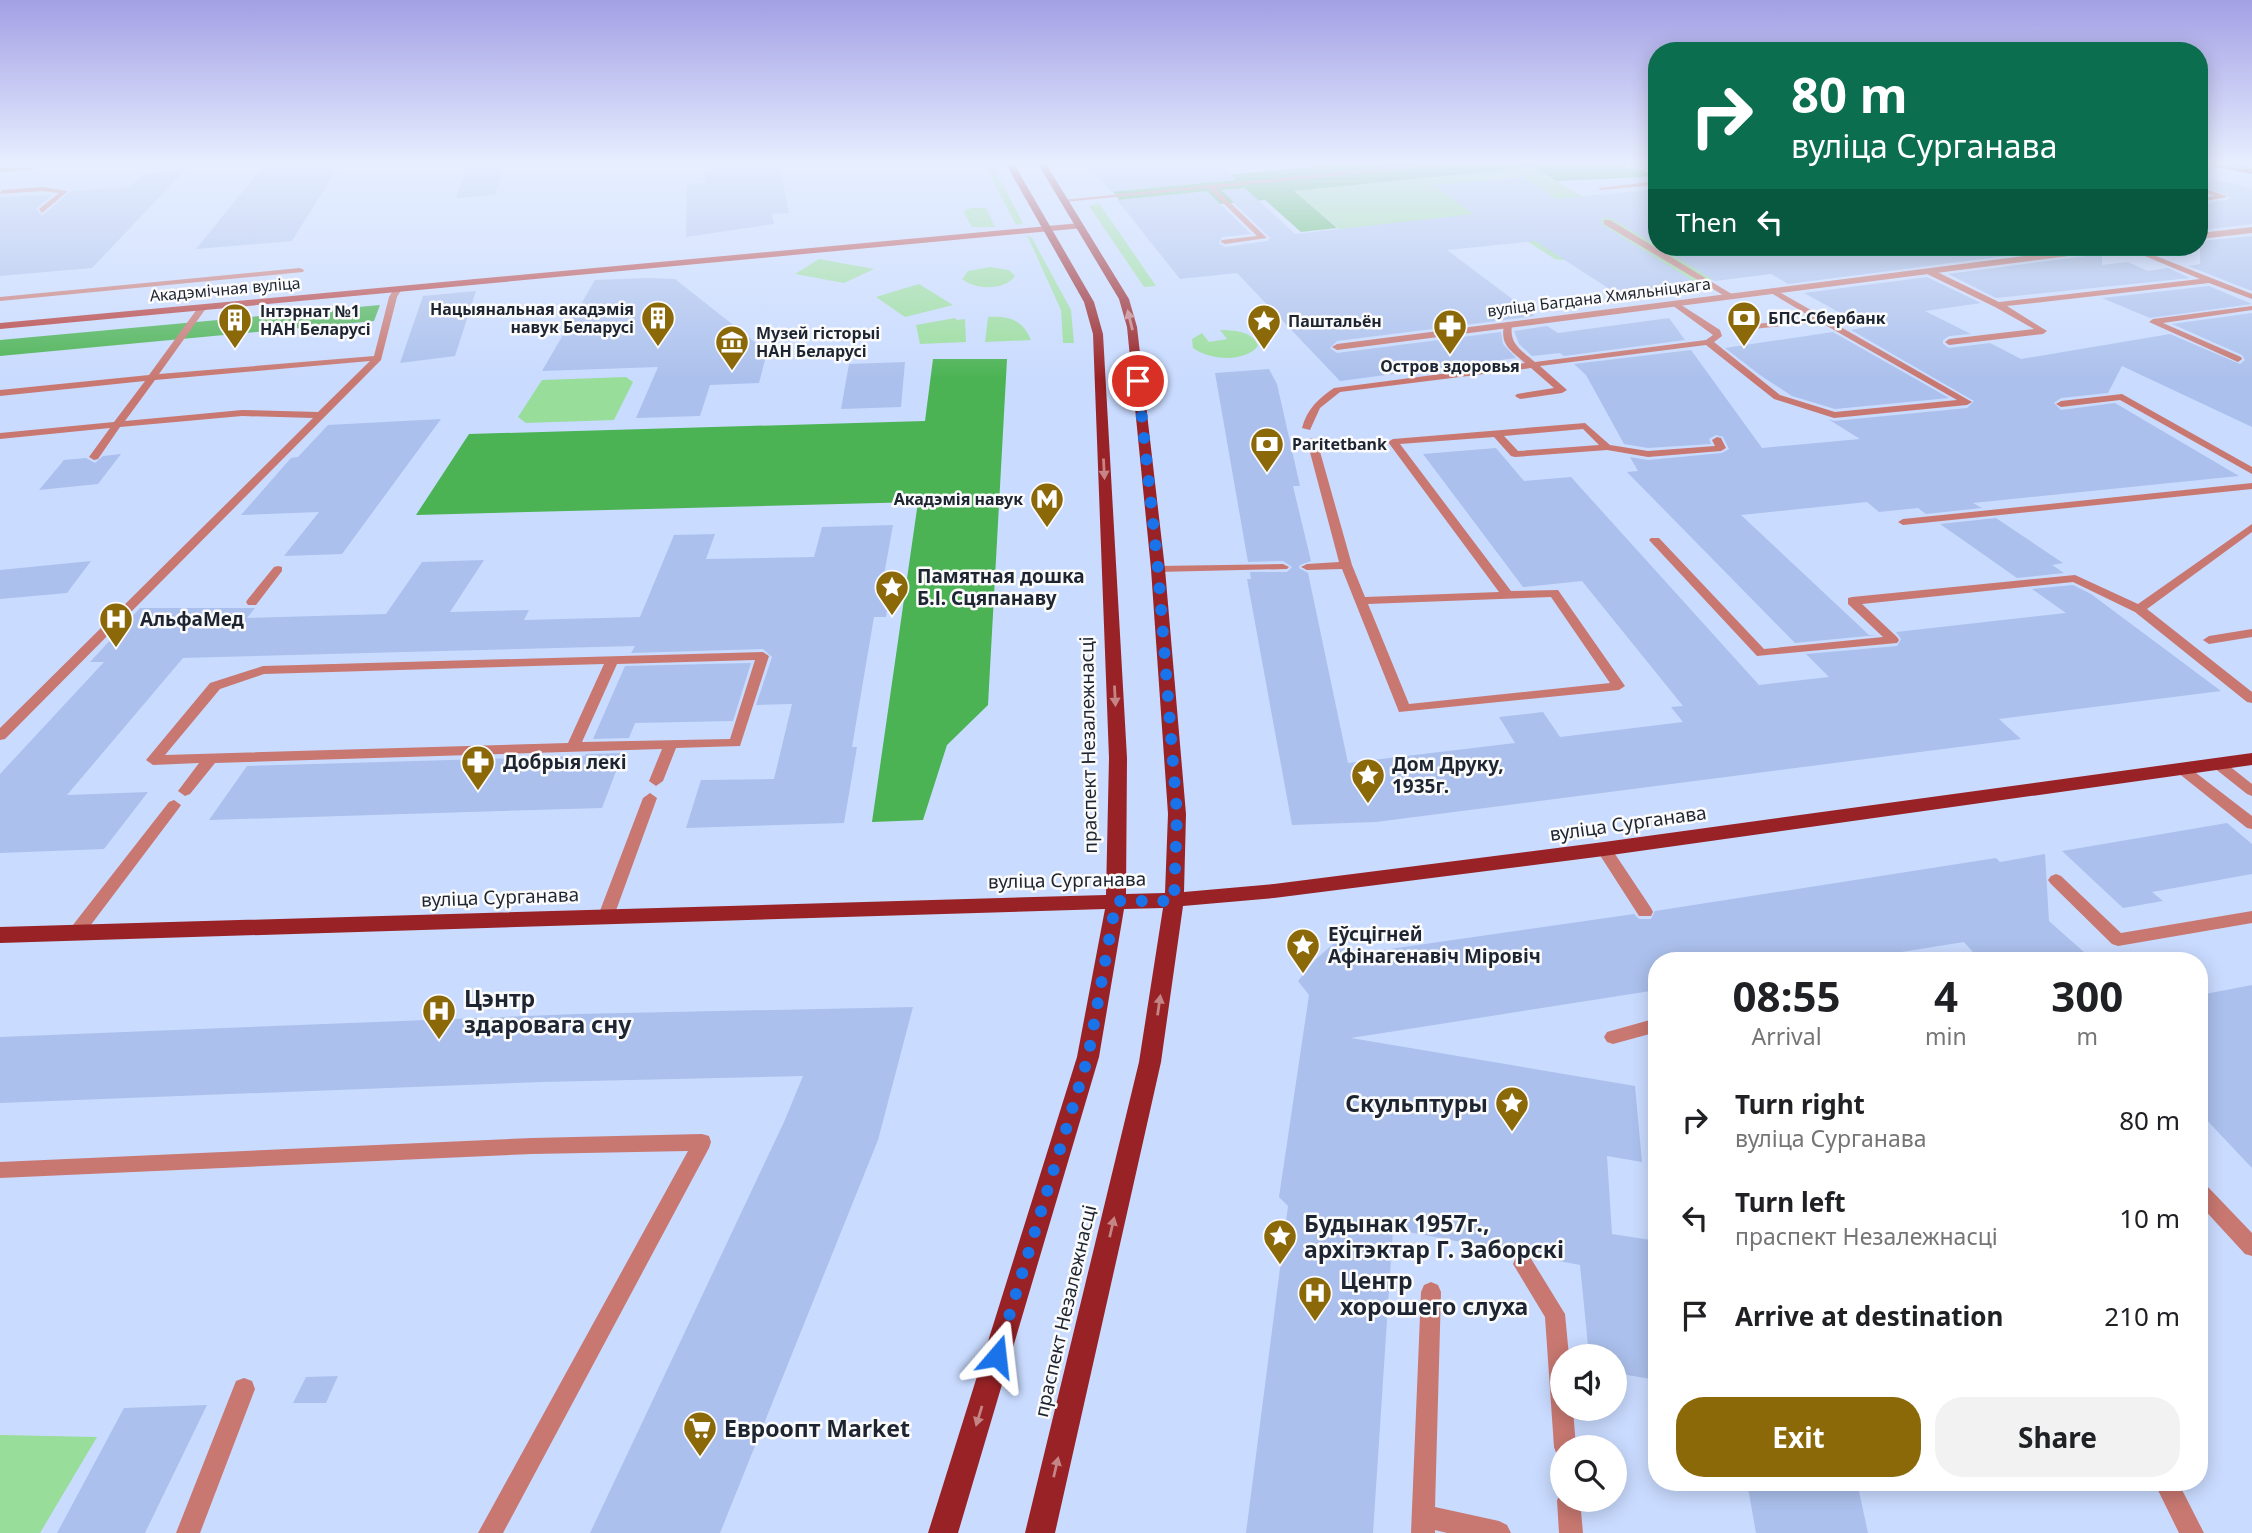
<!DOCTYPE html>
<html lang="en">
<head>
<meta charset="utf-8">
<style>
  body { margin:0; font-family:"Noto Sans",sans-serif; background:#f2f2f2; color:#202124; height:100vh; display:flex; flex-direction:column; font-size:26px; white-space:nowrap }
  * { box-sizing:border-box; margin:0 }
  p { font-size:23px; color:#757577 }
  .icon { flex:none; width:38px; height:38px; fill:none; stroke:currentColor; stroke-width:2; stroke-linecap:round; stroke-linejoin:round }
  .map { position:relative; flex:1; overflow:hidden }
  .details { position:absolute; left:1648px; top:952px; width:560px; height:539px; display:flex; flex-direction:column; background:#fff; border-radius:28px; box-shadow:0 4px 18px #0003 }
  .details>* { flex:none }
  .hud { position:absolute; left:1648px; top:42px; width:560px; height:214px; border-radius:28px; box-shadow:0 4px 18px #0003; background:#0b6e4f; color:#fff; overflow:hidden }
  .controls { position:absolute; left:1550px; top:1344px; display:grid; gap:14px }
  .controls a { display:grid; place-items:center; width:77px; height:77px; border-radius:50%; background:#fff; box-shadow:0 4px 18px #0003; font-size:35px }
  .pin { position:absolute; display:grid; place-items:center; width:60px; height:60px; color:#fff; margin:-30px; border:4px solid #fff; border-radius:50%; box-shadow:0 2px 7px #0007 }
  .me { position:absolute; width:77px; margin:-38px; rotate:17deg; stroke-linejoin:round; filter:drop-shadow(0 0 5px #0008) }
  .turn { display:flex; align-items:center; gap:24px; height:147px; padding:0 28px; font-size:32px }
  .turn .icon { width:91px; height:91px; stroke-width:2.5 }
  .turn b { display:block; font-size:49px; line-height:60px }
  .then { display:flex; align-items:center; height:66px; padding:0 28px; background:#0003; gap:14px; font-size:26px }
  .eta { display:flex; justify-content:space-evenly; align-items:center; height:119px; text-align:center }
  .eta b { font-size:42px; font-weight:700; line-height:49px }
  .button { display:flex; gap:14px; margin-top:auto; padding:14px 28px }
  .button a { flex:1; height:80px; border-radius:28px; background:#8b6909; color:#fff; font-size:28px; font-weight:700; line-height:80px; text-align:center }
  .button a+a { background:#f2f2f2; color:#202124 }
  ul { padding:0; list-style:none }
  li { display:flex; align-items:center; gap:21px; height:98px; padding:0 28px }
  li div { flex:1 }
  li b { display:block; font-size:26px }
  li em { font-style:normal }
  .map>svg:first-child { display:block }
</style>
</head>
<body>
<div class="map">
<svg width="2252" height="1533" viewBox="0 0 2252 1533">
  <rect width="100%" height="100%" fill="#c9dbff"/>
  <path fill="#99dd9a" d="M984,164H992L1023,223L1016,225Z
    M1533,167L1657,240V247H1670L1723,278L1685,283L1581,262L1555,259L1514,233L1364,249L1293,191Z
    M1099,203L1156,286L1144,287L1089,206Z
    M971,208H986L995,227H972L963,211Z
    M1027,235L1032,238L1071,310L1074,343H1063L1061,310Z
    M819,259L874,269L844,283L795,274Z
    M990,267L1009,270L1015,276C1005,291 975,290 962,279L968,271Z
    M919,284L953,305L905,317L876,297Z
    M988,317C1009,316 1022,319 1031,340L985,342Z
    M955,318L957,320L965,319L966,342L920,344L916,325Z
    M1220,330C1234,330 1253,331 1258,346C1244,363 1209,360 1193,348L1192,339L1202,333L1209,342L1227,339Z
    M626,377L633,382L614,420L526,423L518,417L542,380Z
    M0,1435L97,1437L40,1533H0Z"/>
  <path fill="#4bb353" d="M1342,164H1608L1643,170L1648,173L1647,177L1557,181L1533,167L1294,191L1337,228L1301,232L1265,200L1129,212L1108,186Z
    M380,305L374,321L0,356V340Z
    M933,359H1007L988,705L947,745L923,820L872,822L918,502L416,515L469,434L925,421Z"/>
  <path fill="#abc0ec" d="M265,164H340L292,241L196,249Z
    M468,164H506L495,195L456,198Z
    M712,164H779L789,213L772,214L774,224L686,237L687,184L705,183L704,171H713Z
    M1088,164H1219L1237,180L1111,192Z
    M185,170L92,268L0,276V197L52,195L36,209L42,216L71,191L130,187L143,174Z
    M2200,176L2252,188V224L2200,230V204L2227,200L2230,197L2200,185Z
    M1522,177L1557,199L1657,189V246L1611,218H1602L1601,224L1697,283L1619,295L1535,241L1447,250L1535,316L1337,341L1330,348L1337,353L1501,332L1503,344L1516,358L1340,381L1237,273L1180,279L1117,200L1207,191L1251,234L1222,237L1219,243L1225,247L1267,241L1270,238L1221,190L1245,188L1295,234L1474,214L1434,185Z
    M2252,236V291L2188,266L2200,264V241Z
    M1659,247H1797L1805,251L1842,247H2076L1788,284L1771,274L1715,281Z
    M2102,254V265L2128,262L2148,271L2168,268L2190,278L1996,298L1948,274Z
    M1927,277L1981,303L1925,311L1971,334L1949,336L1943,340V344L1949,348L1990,343L2021,359L2170,334L2240,364L2245,360L2242,355L2172,324L2252,313V427L2122,366L2108,393L2061,398L2054,403L2061,410L2115,403L2239,476L1973,503L1982,508L1926,514L1918,508L1879,512L1867,502L1741,515L1869,635H1877L1795,643L1627,472L1638,471L1630,457L1648,460L1722,453L1729,449L1723,437L1716,435L1709,439L1711,444L1648,448L1624,444L1586,375L1574,364L1691,350L1762,448L1860,439L1828,419L1834,421L1967,408L1974,401L1851,330L1866,327L1804,293Z
    M648,278L675,279L756,343L766,356L759,383L710,385L700,416L636,418L658,367L542,371L595,280Z
    M2209,286L2252,304L2150,318L2102,298Z
    M476,291L455,356L400,363L423,296Z
    M1669,318L1685,340L1564,356L1560,353L1532,356L1519,344L1514,331L1547,326L1558,333Z
    M1833,332L1949,398L1835,409L1792,396L1760,375L1725,348Z
    M905,362L901,407L841,409L849,364Z
    M1269,369L1277,384L1300,486H1293L1311,561L1300,565L1299,568L1308,573L1348,763L1515,743L1499,717L1543,712L1560,737L1683,722L1671,707L1683,706L1582,581L1523,587L1423,454L1496,448L1524,481L1571,477L1759,685L1829,677L1806,654L1897,646L1901,639L1896,632L2066,613L2032,589L2073,585L2091,594L2221,691L1999,719L2021,739L1376,822L1292,825L1247,579H1251L1250,572H1287L1292,567L1283,561L1248,562L1215,373Z
    M441,419L342,554L284,556L319,512L241,515L291,458L298,457L328,425Z
    M121,454L98,484L39,490L64,460L86,458L95,463L103,456Z
    M1996,518L2063,563L2052,565L2064,573L2017,578L1940,524Z
    M893,525L882,586H891L886,617H874L852,747H857L844,823L686,828L701,780L774,779L792,704L756,705L772,657L763,649L631,653L635,646L183,658L67,795L148,792L104,849L0,853V774L104,662H90L140,608H255L247,618L386,614L422,562L484,560L450,612L529,610L524,620L640,617L674,535L715,534L706,559L814,557L822,527Z
    M91,561L67,593L0,599V570Z
    M751,663L733,721L635,723L629,738L593,739L625,666Z
    M623,753L602,808L209,820L247,766L585,756L586,754Z
    M2227,823L2252,844V874L2152,892L2163,901L2123,908L2062,851Z
    M2045,854L2049,921L2094,961H1981L1964,942L1845,961H1657V990L1351,1038L1635,1086L1642,1162L1607,1156L1612,1234L1657,1241V1380L1615,1373V1356H1589L1580,1265L1532,1256L1524,1252L1518,1253L1393,1229L1373,1533H1246L1288,1206L1279,1197L1309,995L1298,981L1316,959L1338,940L1355,954L1634,914L1639,919H1651L1655,911L1996,858L2000,862Z
    M2252,985V1168L2200,1113V995Z
    M913,1007L878,1140L720,1533H590L784,1122L803,1076L542,1082L0,1103V1037L576,1014Z
    M338,1376L326,1403H293L306,1377Z
    M207,1405L145,1533H57L124,1408Z
    M1747,1482H1857L1868,1533H1756Z"/>
  <g fill="none" stroke-linecap="round" stroke-linejoin="round">
    <path fill="#c87871" fill-rule="evenodd" d="M1422,164H1446L1215,188L1267,238L1225,244L1221,242L1222,240L1257,236L1208,188L1065,202L1062,200Z
      M33,167L31,170L0,172V168Z
      M1657,181V185L1601,190L1598,188Z
      M42,187L68,191L42,213L39,209L59,193L42,191L0,194L2,190Z
      M2200,187L2226,196L2227,197L2200,202V198L2215,196L2200,191Z
      M1604,220H1610L1735,296L1728,298L1604,224Z
      M2123,247H2133L2252,294V299L2209,283L2007,306L2047,331L2043,334L1949,345L1945,342L1949,339L2034,329L1995,307L1925,273V269H1931L1999,302L2200,279Z
      M300,268L304,270L303,272L0,301V297Z
      M395,287L402,289L397,297L381,360L5,739L0,740V728L313,418L242,416L120,427L98,459L94,460L89,457L110,428L0,439V433L114,422L145,381L0,396V390L149,375L200,305H203L207,307L159,374L374,356L389,297ZM370,361L318,412L242,410L125,421L155,380Z
      M1774,289L1972,402L1967,405L1834,418L1774,399L1706,345L1540,366L1567,390L1562,393L1520,399L1515,396L1517,394L1554,388L1531,368L1340,392L1320,408L1310,430L1302,428C1307,409 1318,399 1334,388L1525,363C1511,350 1500,346 1504,325L1508,322L1512,325C1509,344 1521,350 1535,362L1706,340L1713,335L1672,305V301H1675L1720,330L1722,336L1714,342L1780,395L1835,412L1957,400L1820,322L1753,329V325L1756,324L1813,318L1771,293L1770,291Z
      M2252,306V310L2163,323L2241,357L2242,359L2238,362L2149,322L2153,319Z
      M2122,394L2252,467V474L2120,400L2061,407L2056,404L2061,401Z
      M1585,423L1610,445L1648,451L1715,446L1712,440L1717,437L1721,438L1726,448L1721,451L1648,457L1607,450L1515,457L1511,456L1494,437L1400,444L1511,591L1558,590L1625,686L1619,690L1399,712L1342,569L1307,570L1301,567L1307,564L1339,562L1307,441L1312,438L1317,441L1352,565L1365,597L1499,592L1388,442L1393,439ZM1583,429L1599,445L1518,451L1504,436ZM1551,597L1610,683L1409,704L1368,604Z
      M2252,483V489L1903,525L1898,522L1903,519Z
      M2252,524V532L2147,609L2252,692V703L2247,702L2135,612L2073,582L1862,604L1897,637L1899,640L1897,643L1757,656L1649,540L1651,538H1659L1764,649L1883,637L1848,604V598L1852,597L2075,575L2138,604Z
      M1283,564L1289,567L1287,569L1158,572L1152,569L1158,566Z
      M278,566L282,567V571L256,605H248L246,602L248,599L274,567Z
      M2252,629V637L2209,644L2203,640L2209,636Z
      M763,652L769,656L740,746L676,748L663,781L656,786L649,781L662,749L215,763L190,794L185,796L178,791L199,763L153,765L146,760L210,683L263,666ZM755,660L730,739L582,742L617,664ZM604,664L568,743L165,755L220,689L264,674Z
      M2218,759L2223,761L2252,784V796L2247,794L2213,767L2211,764L2213,761Z
      M2182,764L2187,766L2252,816V829L2247,828L2177,772L2175,769Z
      M650,793L657,798L614,916L612,920H600L598,916L643,798Z
      M174,800L181,805L179,808L81,938L75,940L69,938L67,934L69,930L169,802Z
      M1604,844L1609,845L1651,908L1653,912L1651,916H1639L1596,849L1599,845Z
      M2056,874L2061,876L2121,933L2252,911V923L2118,946L2112,944L2051,884L2048,880L2051,876Z
      M1657,1018V1032L1613,1044L1607,1042L1604,1037L1607,1032Z
      M702,1134L709,1136L711,1142L709,1148L503,1533H478L688,1151L532,1154L0,1178V1162L532,1138Z
      M2200,1183L2207,1186L2252,1233V1256L2245,1254L2200,1205Z
      M1523,1254L1530,1257L1565,1314L1569,1356H1563V1409H1573L1576,1447H1563V1457L1557,1455L1554,1447L1545,1317L1513,1264L1516,1257Z
      M1431,1282L1438,1285L1441,1292L1435,1507L1499,1521L1507,1525L1511,1533H1447L1435,1530V1533H1411L1421,1292L1424,1285Z
      M244,1378L252,1381L255,1389L200,1533H176L236,1381Z
      M2154,1482H2178L2204,1533H2179Z
      M1563,1491V1500H1580L1583,1533H1559L1557,1500Z"/>
    <path fill="#c87871" fill-rule="evenodd" d="M2252,227V233L2200,239V233Z
      M2095,247H2120L2115,250L1337,350L1332,347L1337,344Z"/>
    <path fill="#b6403e" fill-rule="evenodd" d="M1080,223L1083,224V228L0,329V323Z"/>
    <path fill="#982225" fill-rule="evenodd" d="M1006,164H1014L1094,302L1103,334L1127,758L1126,894L1165,893L1168,814L1151,569L1127,327L1119,299L1038,164H1046L1129,299L1137,327L1165,569L1186,814L1184,892L1274,884L1604,842L2252,753V765L1604,856L1274,898L1183,906L1161,1062L1055,1533H1025L1139,1062L1163,908L1124,909L1099,1057L958,1533H928L1077,1057L1105,909L0,943V927L1106,895L1109,758L1093,334L1084,302Z
      M2211,164L2252,170V174L2212,166Z"/>
    <path stroke="#707c94" stroke-width="2" d="M2227,164L2252,169"/>
  </g>
  <defs><path id="oneway-solid" d="M-6-.8H1V-3.2L6.5 0L1 3.2V.8H-6Z" transform="scale(1.75)"/></defs>
  <g fill="#c58485">
    <use href="#oneway-solid" transform="translate(1130 320) rotate(-104)"/>
    <use href="#oneway-solid" transform="translate(1104 469) rotate(87)"/>
    <use href="#oneway-solid" transform="translate(1115 696) rotate(87)"/>
    <use href="#oneway-solid" transform="translate(1159 1005) rotate(-82)"/>
    <use href="#oneway-solid" transform="translate(1112 1227) rotate(-77)"/>
    <use href="#oneway-solid" transform="translate(979 1416) rotate(107)"/>
    <use href="#oneway-solid" transform="translate(1056 1467) rotate(-77)"/>
  </g>
  <linearGradient id="sky" x2="0" y2="1"><stop stop-color="#a3a0e5"/><stop offset="0.43" stop-color="#e7efff"/><stop offset="1" stop-color="#e7efff" stop-opacity="0"/></linearGradient>
  <rect width="2252" height="379" fill="url(#sky)"/>
  <g fill="none" stroke-linecap="round" stroke-linejoin="round">
    <path stroke="#1a73e8" stroke-width="12" stroke-dasharray="0 21.6" d="M997,1356L1088,1057L1116,901H1174L1177,814L1158,569L1138,381"/>
  </g>
  <defs>
    <g id="building-pin" transform="scale(1.75)"><path d="M0 17L-7.5 6A9.5 9.5 0 1 1 7.5 6Z" fill="#8b6909" stroke="#fbfbfb"/><path d="M-4-6H4V6H1V3H-1V6H-4ZM-2.5-4.3h1.7v1.8h-1.7ZM.8-4.3h1.7v1.8H.8ZM-2.5-1h1.7V.8h-1.7ZM.8-1h1.7V.8H.8Z" fill="#fff"/></g>
    <g id="bank-pin" transform="scale(1.75)"><path d="M0 17L-7.5 6A9.5 9.5 0 1 1 7.5 6Z" fill="#8b6909" stroke="#fbfbfb"/><path d="M-6-4H6V4H-6ZM0-2.3a2.3 2.3 0 1 0 0 4.6a2.3 2.3 0 1 0 0-4.6Z" fill="#fff"/></g>
    <g id="sight-pin" transform="scale(1.75)"><path d="M0 17L-7.5 6A9.5 9.5 0 1 1 7.5 6Z" fill="#8b6909" stroke="#fbfbfb"/><path d="M0-6L1.8-2.2L6-1.7L2.9 1.2L3.7 5.4L0 3.3L-3.7 5.4L-2.9 1.2L-6-1.7L-1.8-2.2Z" fill="#fff"/></g>
    <g id="pharmacy-pin" transform="scale(1.75)"><path d="M0 17L-7.5 6A9.5 9.5 0 1 1 7.5 6Z" fill="#8b6909" stroke="#fbfbfb"/><path d="M-2-6h4v4h4v4h-4v4h-4v-4h-4v-4h4Z" fill="#fff"/></g>
    <g id="museum-pin" transform="scale(1.75)"><path d="M0 17L-7.5 6A9.5 9.5 0 1 1 7.5 6Z" fill="#8b6909" stroke="#fbfbfb"/><path d="M0-6L6-3V-2H-6V-3ZM-5-1h2V3h-2ZM-1-1h2V3h-2ZM3-1h2V3H3ZM-6 4H6V6H-6Z" fill="#fff"/></g>
    <g id="metro-pin" transform="scale(1.75)"><path d="M0 17L-7.5 6A9.5 9.5 0 1 1 7.5 6Z" fill="#8b6909" stroke="#fbfbfb"/><path d="M-5.5 5V-5H-3L0 0L3-5H5.5V5H3V-.5L0 4L-3-.5V5Z" fill="#fff"/></g>
    <g id="hospital-pin" transform="scale(1.75)"><path d="M0 17L-7.5 6A9.5 9.5 0 1 1 7.5 6Z" fill="#8b6909" stroke="#fbfbfb"/><path d="M-5-5h3v3.5h4V-5h3V5h-3V1.5h-4V5h-3Z" fill="#fff"/></g>
    <g id="supermarket-pin" transform="scale(1.75)"><path d="M0 17L-7.5 6A9.5 9.5 0 1 1 7.5 6Z" fill="#8b6909" stroke="#fbfbfb"/><path d="M-6-5.5h2.5l.6 2H6L4.5 2H-2.5L-4.4-4H-6ZM-1.5 3.2a1.3 1.3 0 1 0 .1 0ZM3 3.2a1.3 1.3 0 1 0 .1 0Z" fill="#fff"/></g>
  </defs>
  <g fill-rule="evenodd">
    <use href="#building-pin" x="658" y="318"/>
    <use href="#bank-pin" x="1744" y="318"/>
    <use href="#building-pin" x="235" y="320"/>
    <use href="#sight-pin" x="1264" y="321"/>
    <use href="#pharmacy-pin" x="1450" y="326"/>
    <use href="#museum-pin" x="732" y="342"/>
    <use href="#bank-pin" x="1267" y="444"/>
    <use href="#metro-pin" x="1047" y="499"/>
    <use href="#sight-pin" x="892" y="587"/>
    <use href="#hospital-pin" x="116" y="619"/>
    <use href="#pharmacy-pin" x="478" y="762"/>
    <use href="#sight-pin" x="1368" y="775"/>
    <use href="#sight-pin" x="1303" y="945"/>
    <use href="#hospital-pin" x="439" y="1011"/>
    <use href="#sight-pin" x="1512" y="1103"/>
    <use href="#sight-pin" x="1280" y="1236"/>
    <use href="#hospital-pin" x="1315" y="1293"/>
    <use href="#supermarket-pin" x="700" y="1428"/>
  </g>
  <g text-anchor="middle" dominant-baseline="central" stroke-width="5" stroke-linejoin="round" paint-order="stroke">
    <g font-size="16" fill="#1e2532" stroke="#fbfbfb">
      <text transform="translate(225 289) rotate(-5)">Акадэмічная вуліца</text>
      <text transform="translate(1599 297) rotate(-7)">вуліца Багдана Хмяльніцкага</text>
    </g>
    <g font-size="16" font-weight="bold" fill="#1e2532" stroke="#fbfbfb" text-anchor="start">
      <text x="634" y="309" text-anchor="end">Нацыянальная акадэмія<tspan x="634" dy="18">навук Беларусі</tspan></text>
      <text x="260" y="311">Інтэрнат №1<tspan x="260" dy="18">НАН Беларусі</tspan></text>
      <text x="1768" y="318">БПС-Сбербанк</text>
      <text x="1288" y="321">Паштальён</text>
      <text x="756" y="333">Музей гісторыі<tspan x="756" dy="18">НАН Беларусі</tspan></text>
      <text x="1450" y="366" text-anchor="middle">Остров здоровья</text>
      <text x="1292" y="444">Paritetbank</text>
      <text x="1023" y="499" text-anchor="end">Акадэмія навук</text>
    </g>
    <g font-size="19" font-weight="bold" fill="#1e2532" stroke="#fbfbfb" text-anchor="start">
      <text x="917" y="576">Памятная дошка<tspan x="917" dy="22">Б.І. Сцяпанаву</tspan></text>
      <text x="140" y="619">АльфаМед</text>
      <text x="503" y="762">Добрыя лекі</text>
      <text x="1392" y="764">Дом Друку,<tspan x="1392" dy="22">1935г.</tspan></text>
      <text x="1328" y="934">Еўсцігней<tspan x="1328" dy="22">Афінагенавіч Міровіч</tspan></text>
    </g>
    <g font-size="19" fill="#1e2532" stroke="#fbfbfb">
      <text transform="translate(1088 745) rotate(-91)">праспект Незалежнасці</text>
      <text transform="translate(1628 823) rotate(-8)">вуліца Сурганава</text>
      <text transform="translate(1067 880) rotate(-1)">вуліца Сурганава</text>
      <text transform="translate(500 897) rotate(-2)">вуліца Сурганава</text>
      <text transform="translate(1065 1311) rotate(-77)">праспект Незалежнасці</text>
    </g>
    <g font-size="23" font-weight="bold" fill="#1e2532" stroke="#fbfbfb" text-anchor="start">
      <text x="464" y="998">Цэнтр<tspan x="464" dy="26">здаровага сну</tspan></text>
      <text x="1488" y="1103" text-anchor="end">Скульптуры</text>
      <text x="1304" y="1223">Будынак 1957г.,<tspan x="1304" dy="26">архітэктар Г. Заборскі</tspan></text>
      <text x="1340" y="1280">Центр<tspan x="1340" dy="26">хорошего слуха</tspan></text>
      <text x="724" y="1428">Евроопт Market</text>
    </g>
  </g>
</svg>
<div class="controls">
<a><svg class="icon" aria-label="sound" viewBox="0 0 24 24"><path d="M4 9h4l5-4v14l-5-4H4zM17 9q2 3 0 6"/></svg></a>
<a><svg class="icon" aria-label="search" viewBox="0 0 24 24"><circle cx="10" cy="10" r="6"/><path d="M15 15l6 6"/></svg></a>
</div>
<div class="pin" style="left:1138px;top:381px;background:#d93025"><svg class="icon" aria-label="arrive" viewBox="0 0 24 24"><path d="M6 21V4h12l-3 4 3 4H6"/></svg></div>
<svg class="me" style="left:997px;top:1356px" viewBox="-20 -20 40 40"><path d="M0-17L14 15 0 8-14 15z" fill="#1a73e8" stroke="#fff" stroke-width="4"/></svg>
<div class="hud">
<div class="turn"><svg class="icon" aria-label="right" viewBox="0 0 24 24"><path d="M7 20v-9h11M14 6l5 5-5 5"/></svg><div><b>80 m</b>вуліца Сурганава</div></div>
<div class="then">Then<svg class="icon" aria-label="left" viewBox="0 0 24 24"><path d="M17 20v-9H6M10 6l-5 5 5 5"/></svg></div>
</div>
<section class="details">
<div class="eta">
<div><b>08:55</b><p>Arrival</p></div>
<div><b>4</b><p>min</p></div>
<div><b>300</b><p>m</p></div>
</div>
<ul>
<li><svg class="icon" aria-label="right" viewBox="0 0 24 24"><path d="M7 20v-9h11M14 6l5 5-5 5"/></svg><div><b>Turn right</b><p>вуліца Сурганава</p></div><em>80 m</em></li>
<li><svg class="icon" aria-label="left" viewBox="0 0 24 24"><path d="M17 20v-9H6M10 6l-5 5 5 5"/></svg><div><b>Turn left</b><p>праспект Незалежнасці</p></div><em>10 m</em></li>
<li><svg class="icon" aria-label="arrive" viewBox="0 0 24 24"><path d="M6 21V4h12l-3 4 3 4H6"/></svg><div><b>Arrive at destination</b></div><em>210 m</em></li>
</ul>
<div class="button"><a>Exit</a><a>Share</a></div>
</section>
</div>
</body>
</html>
